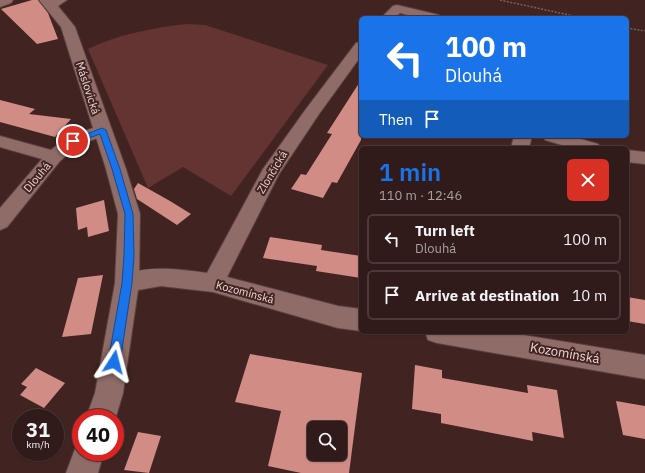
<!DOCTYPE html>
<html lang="en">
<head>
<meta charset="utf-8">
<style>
  body { margin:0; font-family:"IBM Plex Sans",sans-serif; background:#392423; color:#f1f3f6; height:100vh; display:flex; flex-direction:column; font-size:15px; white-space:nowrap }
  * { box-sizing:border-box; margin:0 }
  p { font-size:13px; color:#a8a1a2 }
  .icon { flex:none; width:22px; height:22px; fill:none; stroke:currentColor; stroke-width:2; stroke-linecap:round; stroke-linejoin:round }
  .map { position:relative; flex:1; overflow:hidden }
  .panel { position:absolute; left:359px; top:146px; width:270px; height:188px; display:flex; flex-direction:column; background:#311b1a; border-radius:6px; box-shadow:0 1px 3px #0004,0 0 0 1px #4c3939 }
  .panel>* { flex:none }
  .banner { position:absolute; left:359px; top:16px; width:270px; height:122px; border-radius:6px; box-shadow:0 1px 3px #0004,0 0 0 1px #4c3939; background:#1a73e8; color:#fff; overflow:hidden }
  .buttons { position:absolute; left:307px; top:421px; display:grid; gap:8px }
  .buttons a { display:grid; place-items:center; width:40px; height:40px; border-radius:6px; background:#311b1a; box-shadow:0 1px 3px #0004,0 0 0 1px #4c3939; font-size:20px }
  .speed { position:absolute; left:12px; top:409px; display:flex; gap:8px; font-size:20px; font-weight:700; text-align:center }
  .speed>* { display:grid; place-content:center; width:52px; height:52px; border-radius:50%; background:#311b1a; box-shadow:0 1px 3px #0004,0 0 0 1px #4c3939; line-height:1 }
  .speed small { font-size:10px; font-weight:400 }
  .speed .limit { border:6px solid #d22; background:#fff; color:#111 }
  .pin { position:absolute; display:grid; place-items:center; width:34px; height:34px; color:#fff; margin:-17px; border:2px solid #fff; border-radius:50%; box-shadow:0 1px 4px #0007 }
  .me { position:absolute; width:44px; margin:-22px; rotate:9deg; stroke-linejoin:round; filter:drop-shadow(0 0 3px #0008) }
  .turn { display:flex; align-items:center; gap:14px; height:84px; padding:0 20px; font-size:18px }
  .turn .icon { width:52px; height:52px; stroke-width:2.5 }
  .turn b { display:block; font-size:28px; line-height:34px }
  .then { display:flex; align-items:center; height:38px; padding:0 20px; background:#0003; gap:8px; font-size:15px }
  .round { display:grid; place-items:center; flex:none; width:42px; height:42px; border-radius:6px; background:#392423 }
  .overview { display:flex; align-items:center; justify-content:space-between; height:68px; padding:0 20px }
  h1 { font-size:24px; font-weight:600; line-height:30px; color:#1a73e8 }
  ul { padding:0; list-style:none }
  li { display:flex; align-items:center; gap:12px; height:50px; margin:0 8px 6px; padding:0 12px; border:2px solid #4c3939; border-radius:6px }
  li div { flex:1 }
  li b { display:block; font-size:15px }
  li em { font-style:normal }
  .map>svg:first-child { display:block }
</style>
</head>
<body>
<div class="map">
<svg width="645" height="473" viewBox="0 0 645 473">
  <rect width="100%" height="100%" fill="#412422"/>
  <path fill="#633431" d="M186,24L205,25L328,65L231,196L183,167L148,188L88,49C119,34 153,28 186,24Z"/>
  <path fill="#d28c86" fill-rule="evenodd" d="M32,0H38L48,13L58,39L37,44L1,9Z
    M361,80V140L337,183L332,182L323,198L291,189L301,174L306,175L332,134L327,133Z
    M0,100L35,109L29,114L71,119L55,137L0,122Z
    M138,183L170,201L191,214L177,225L137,199L134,189Z
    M104,200L109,231L88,237L87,227L78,230L76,208Z
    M270,237L322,245L321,250L361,256V278L316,271L317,266L263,258Z
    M103,275L91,334L62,337L78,278Z
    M627,297L645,300V324L627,321Z
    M250,354L362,373L349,473H301L268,466L281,411L235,402ZM314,428H340V454H314Z
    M415,365L442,370V378L528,393L527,385L557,390L564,438L532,432L533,441L441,423V414L412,409Z
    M36,368L65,383L44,408L20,395L27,387L21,384Z
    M616,401L645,406V439L623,435Z
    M138,432L161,436L149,473L124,470Z"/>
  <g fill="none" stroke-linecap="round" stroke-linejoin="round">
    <g stroke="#5a4140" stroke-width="2">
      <path id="street" d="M0,0H13L11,3L0,7Z
        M52,0H67L55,8H47L45,5Z
        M397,5L439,15L441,18H419L400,13L394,18H381L393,6Z
        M361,42V56L319,114L279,174L227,277L338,306L361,309V331L338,328L213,292L161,286L127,292L119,290L116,283L119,276C151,265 174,269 207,273L263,169L306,109L356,43Z
        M102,125L108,126L110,130L108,134L79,145L60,161L7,227L0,230V208L42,159L0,147V136L51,150L67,137Z
        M514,136H532L529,148H511Z
        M542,136H570L598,144L601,148H572L545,140Z
        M627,150L645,152V164L627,162Z
        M425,332H505L645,355V379L437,343L428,340Z"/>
    </g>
    <g stroke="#5a4140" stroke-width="2">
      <path id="secondary" d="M39,0H53L75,27L126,169L140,214L139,283L123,393L115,420V418H86L95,393L115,283L118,214L106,169L61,27Z
        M81,440V452H104L98,473H66L78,441Z"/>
    </g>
    <path stroke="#7b615f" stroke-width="1.5" stroke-dasharray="2 1.5" stroke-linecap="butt" d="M500,0L583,18
      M627,28L645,31"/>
    <use href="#street" fill="#8f6c68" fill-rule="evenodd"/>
    <use href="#secondary" fill="#8f6c68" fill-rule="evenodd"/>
  </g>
  <path fill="#1a73e8" stroke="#114b97" d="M102,128L106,130L120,169L133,214L134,255L132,283L120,362L118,366L114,367L110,366L108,362L122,283L124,255L125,214L112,169L100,134L73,144L69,141Z"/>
  <g text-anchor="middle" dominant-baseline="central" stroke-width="4" stroke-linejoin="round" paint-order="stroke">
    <g font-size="11" fill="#edd8d6" stroke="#412422">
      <text transform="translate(88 88) rotate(72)">Máslovická</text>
      <text transform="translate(272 172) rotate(-59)">Zlončická</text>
      <text transform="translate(37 177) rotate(-50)">Dlouhá</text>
      <text transform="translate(245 292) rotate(15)">Kozomínská</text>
    </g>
    <g font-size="13" fill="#edd8d6" stroke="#412422">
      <text transform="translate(565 353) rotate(10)">Kozomínská</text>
    </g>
  </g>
</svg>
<div class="buttons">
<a><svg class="icon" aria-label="search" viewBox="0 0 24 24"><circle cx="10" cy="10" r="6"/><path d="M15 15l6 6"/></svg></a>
</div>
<div class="speed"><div>31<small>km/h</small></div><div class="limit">40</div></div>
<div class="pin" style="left:73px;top:141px;background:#d93025"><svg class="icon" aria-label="arrive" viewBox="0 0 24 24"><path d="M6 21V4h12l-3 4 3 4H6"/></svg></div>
<svg class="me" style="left:114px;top:362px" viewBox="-20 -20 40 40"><path d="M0-17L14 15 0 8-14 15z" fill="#1a73e8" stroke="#fff" stroke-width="4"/></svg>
<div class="banner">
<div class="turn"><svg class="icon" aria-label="left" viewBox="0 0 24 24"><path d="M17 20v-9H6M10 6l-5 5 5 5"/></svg><div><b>100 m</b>Dlouhá</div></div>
<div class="then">Then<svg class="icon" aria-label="arrive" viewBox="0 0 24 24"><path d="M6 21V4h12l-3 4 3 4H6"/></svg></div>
</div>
<section class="panel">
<div class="overview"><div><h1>1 min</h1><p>110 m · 12:46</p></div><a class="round" style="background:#d93025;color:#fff"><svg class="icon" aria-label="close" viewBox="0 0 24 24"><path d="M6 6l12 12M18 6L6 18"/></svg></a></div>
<ul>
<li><svg class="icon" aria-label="left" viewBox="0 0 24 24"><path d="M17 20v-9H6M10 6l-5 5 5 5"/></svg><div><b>Turn left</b><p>Dlouhá</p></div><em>100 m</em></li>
<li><svg class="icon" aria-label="arrive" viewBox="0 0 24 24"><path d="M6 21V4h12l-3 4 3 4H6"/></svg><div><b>Arrive at destination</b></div><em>10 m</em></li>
</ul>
</section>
</div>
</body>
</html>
